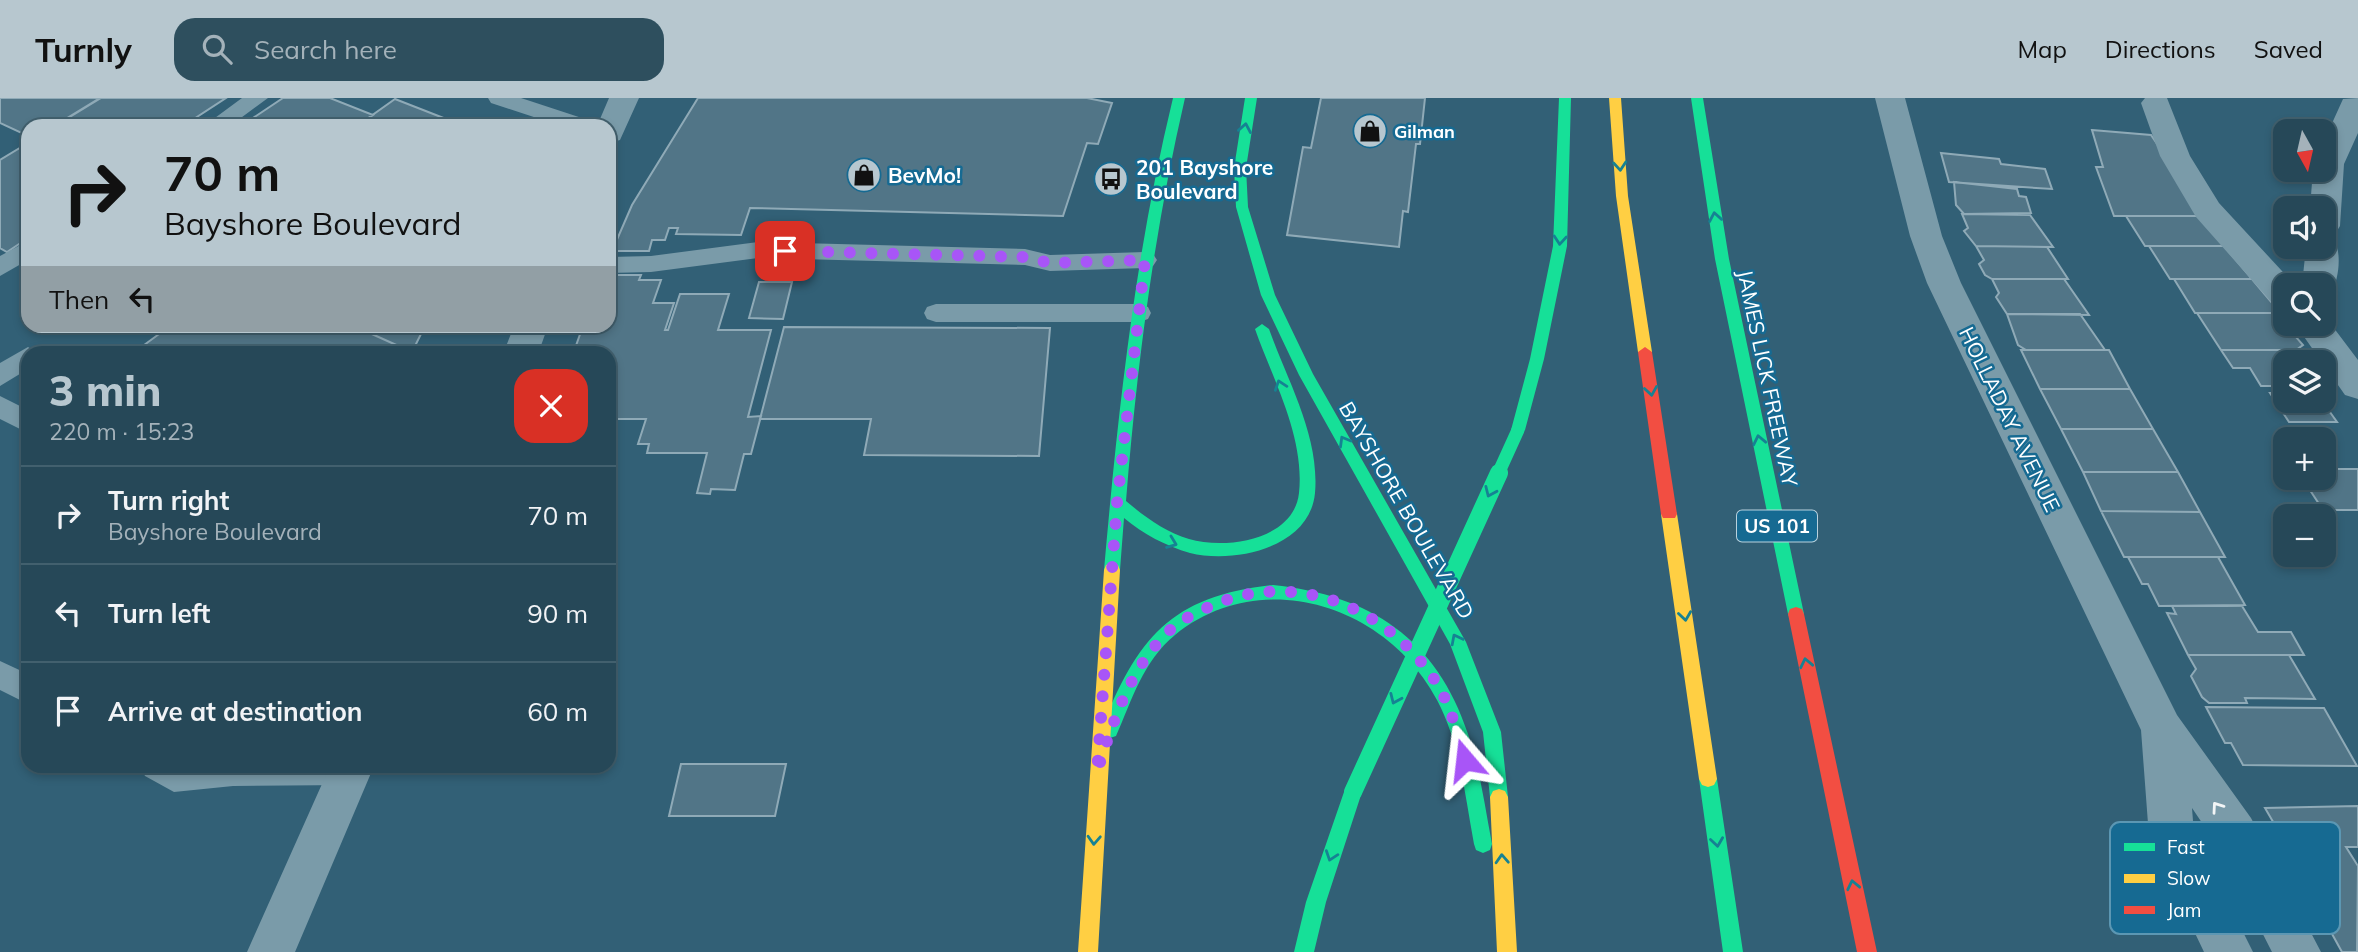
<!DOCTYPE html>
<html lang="en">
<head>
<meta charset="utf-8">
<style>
  body { margin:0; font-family:Mulish,sans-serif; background:#2e4f5e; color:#f1f3f6; height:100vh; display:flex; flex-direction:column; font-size:26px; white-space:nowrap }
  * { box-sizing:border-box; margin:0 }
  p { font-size:23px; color:#a4b2ba }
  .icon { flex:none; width:38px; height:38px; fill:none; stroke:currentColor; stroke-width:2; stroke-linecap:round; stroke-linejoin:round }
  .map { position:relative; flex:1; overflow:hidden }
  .panel { position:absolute; left:21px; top:248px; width:595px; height:427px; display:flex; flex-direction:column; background:#264858; border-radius:21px; box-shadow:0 4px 10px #0003,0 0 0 2px #42606e }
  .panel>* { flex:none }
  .hud { position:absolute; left:21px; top:21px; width:595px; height:214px; border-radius:21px; box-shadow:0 4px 10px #0003,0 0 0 2px #42606e; background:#b7c7cf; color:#111; overflow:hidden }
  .needle { width:46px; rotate:172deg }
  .buttons { position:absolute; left:2273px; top:21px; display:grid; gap:14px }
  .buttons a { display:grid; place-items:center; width:63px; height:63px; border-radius:14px; background:#264858; box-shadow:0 4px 10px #0003,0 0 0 2px #42606e; font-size:35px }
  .pin { position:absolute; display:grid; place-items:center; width:60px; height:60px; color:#fff; margin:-30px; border-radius:14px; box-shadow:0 4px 10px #0006 }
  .me { position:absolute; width:77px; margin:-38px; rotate:343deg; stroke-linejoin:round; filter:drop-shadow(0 0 5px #0008) }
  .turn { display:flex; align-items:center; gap:24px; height:147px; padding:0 28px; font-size:32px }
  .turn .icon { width:91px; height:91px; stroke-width:2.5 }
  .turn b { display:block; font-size:49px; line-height:60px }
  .then { display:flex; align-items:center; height:66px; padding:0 28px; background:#0003; gap:14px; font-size:26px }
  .round { display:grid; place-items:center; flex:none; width:74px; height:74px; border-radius:21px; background:#2e4f5e }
  .summary { display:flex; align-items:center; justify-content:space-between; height:119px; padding:0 28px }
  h1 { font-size:42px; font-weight:800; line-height:52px; color:#b7c7cf }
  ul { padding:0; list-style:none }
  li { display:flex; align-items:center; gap:21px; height:98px; padding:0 28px; border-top:2px solid #42606e }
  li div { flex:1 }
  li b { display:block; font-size:26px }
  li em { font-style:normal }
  header { display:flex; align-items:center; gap:42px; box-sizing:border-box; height:98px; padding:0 35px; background:#b7c7cf; color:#111 }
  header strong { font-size:33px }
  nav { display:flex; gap:38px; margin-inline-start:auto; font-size:24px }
  .search { width:490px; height:63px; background:#2e4f5e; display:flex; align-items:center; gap:18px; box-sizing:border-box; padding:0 24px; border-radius:21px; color:#a4b2ba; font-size:26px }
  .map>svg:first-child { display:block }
</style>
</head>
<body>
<header>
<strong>Turnly</strong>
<div class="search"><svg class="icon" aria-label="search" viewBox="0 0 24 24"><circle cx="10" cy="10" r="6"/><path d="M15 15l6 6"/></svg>Search here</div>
<nav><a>Map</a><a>Directions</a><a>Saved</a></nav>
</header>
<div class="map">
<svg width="2358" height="854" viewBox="0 0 2358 854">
  <rect width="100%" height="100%" fill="#326076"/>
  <path fill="#517587" stroke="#8faab7" stroke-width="2" d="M0,0H100L54,28H28V38L0,25Z
    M101,0H226L183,28H55Z
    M283,0H330L373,17L357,28H241Z
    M698,0H1087L1112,5L1098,46L1087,45L1063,118L750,110L741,137L676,136L678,130H669L665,142H652L649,153H612L632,107Z
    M1321,0H1425L1420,46H1416L1408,114L1403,113L1399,149L1287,137L1303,49L1311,50Z
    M395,1L464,28H357Z
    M2092,32L2151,37L2206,118H2114L2096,69H2103Z
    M28,45V140L7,154L0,150V62Z
    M1941,55L1999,61L2001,66L2045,71L2052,91L1949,84Z
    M1954,84L2017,91L2019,98L2026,99L2031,115L1964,116L1956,107Z
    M1962,116L2030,117L2053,149L1976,148L1964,133L1968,130Z
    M2126,118H2199L2226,148H2145Z
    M1976,148L2047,149L2068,181H1992L1985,177L1979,166L1984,162Z
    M2149,148H2224L2252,181H2170Z
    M609,177H641L639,182H661L653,205H674L665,232H668L680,196H729L718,232H771L748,319L761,318L751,356H744L735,392L711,391L710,396L697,395L707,355H647L649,346H638L646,321H609V256H573L583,228H609Z
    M1992,181H2064L2089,217L2007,216L1996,199L1999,195Z
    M2174,181H2252L2278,212L2275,215H2195Z
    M759,184H792L783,221L749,220Z
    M2197,215H2275L2303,247L2296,252H2221Z
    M2007,216H2080L2105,252H2026L2018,247Z
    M170,228H354L412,254L152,256L140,250Z
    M354,228H425L412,254Z
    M784,229L1050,230L1039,358L864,357L871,321H760Z
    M2021,252H2109L2130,291H2040Z
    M2221,252H2296L2304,264H2286V288H2261L2250,270H2233Z
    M2040,291H2130L2153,331H2061Z
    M2270,295H2286V303H2322L2337,324H2289Z
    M2061,331H2153L2178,374H2083Z
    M2324,371H2358V412H2323L2302,380H2324Z
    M2083,374H2178L2200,414L2101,413Z
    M2101,413L2200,414L2225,459H2124Z
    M2128,459H2218L2245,507L2159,508L2148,486H2142Z
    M2172,508H2242L2258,534H2291L2304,557H2188L2167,515L2176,516Z
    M2188,557H2289L2315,601L2245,600L2247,605H2209L2202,599L2191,578L2196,571Z
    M2206,609L2324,610L2357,668L2243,667L2231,645H2225Z
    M681,666H786L775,718H669Z
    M2358,708V749H2346L2358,768L2357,854H2342L2295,769L2300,770L2292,756H2281L2268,734H2279L2265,710Z"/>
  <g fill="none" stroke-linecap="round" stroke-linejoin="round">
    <path fill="#7a9ba9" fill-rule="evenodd" d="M242,0H268L230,28H204Z
      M488,0H521L591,23L594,28H561L491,5Z
      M28,143V162L0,178V158Z
      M758,144L1025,151L1050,157L1145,154L1153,156L1157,162L1153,168L1145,170L1050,173L1025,167L758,160L651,174L609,175V159L651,158Z
      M936,206H1139L1148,209L1151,215L1148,221L1139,224H936L927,221L924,215L927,209Z
      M28,249L39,256H28V271L0,288V265Z
      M0,298L28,312V335L0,321Z
      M0,563L28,576V606L0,592Z
      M140,668H364L366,672L361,682L350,687L233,688L174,694L145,678Z"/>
    <path fill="#7a9ba9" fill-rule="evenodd" d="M609,0H639L620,42L609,45V28H597Z
      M1875,0H1905L1942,138L1961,185L2177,617L2251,720L2321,854H2272L2219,750L2192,710L2194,736L2253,854H2204L2149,739L2141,632L1927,185L1910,138Z
      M2145,0H2167L2190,58L2219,105L2295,187H2286V211L2274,207L2196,119L2160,58L2141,5Z
      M2358,0V35L2344,66L2340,128L2335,136L2325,139L2334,141C2342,155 2339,182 2331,195L2324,197V187H2302L2306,149H2324V110H2310L2313,72H2324V43L2343,1Z
      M2324,217L2358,262V301L2345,297L2295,226H2324Z
      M514,228H548L538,256H503Z
      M330,668H374L295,854H247Z"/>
    <path fill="#16e098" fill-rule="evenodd" d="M1173,0H1185C1154,133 1137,267 1126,403C1145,419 1165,434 1189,441C1226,452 1294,442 1299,395C1305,339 1273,282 1255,231L1262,226L1269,231C1287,282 1320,338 1315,395C1310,450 1234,466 1190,455C1166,448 1143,436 1124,420L1120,472L1118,477H1106L1104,472C1118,313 1135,156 1173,0Z
      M1245,0H1257L1246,70L1248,109L1275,197L1313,276L1466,544L1501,634L1508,699L1505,705L1499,707L1493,705L1490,699L1483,634L1450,546L1299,277L1261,197L1236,109L1234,70Z
      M1559,0H1571L1567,148L1544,261L1525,332L1518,338L1511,332L1530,261L1553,148Z
      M1691,0H1703L1729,161L1804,516L1802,521L1796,523L1790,521L1788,516L1715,161Z
      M1273,487C1370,497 1437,541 1468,636C1480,672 1485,709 1492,746L1490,752L1483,755L1476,752L1474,746C1465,698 1460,645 1437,602C1387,507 1261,467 1175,537C1143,563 1132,602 1116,638L1110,640L1104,638L1101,632C1137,540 1171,498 1273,487Z
      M1708,673L1714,675L1717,681L1743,854H1723L1699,681L1702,675Z
      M1353,686L1359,688L1362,694L1326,804L1314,854H1294L1306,804L1344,694L1347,688Z"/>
    <path fill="#ffcf43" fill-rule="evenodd" d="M1609,0H1621L1628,98L1652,254L1645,259L1638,254L1616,98Z
      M1669,410L1675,412L1677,416L1717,681L1714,687L1708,689L1702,687L1699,681L1661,416L1663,412Z
      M1112,465L1118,467L1120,472L1098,854H1078L1104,472L1106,467Z
      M1499,691L1505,693L1508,699L1517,854H1497L1490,699L1493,693Z"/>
    <path fill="#f24e42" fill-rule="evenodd" d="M1645,249L1652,254L1677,416L1675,420H1663L1661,416L1638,254Z
      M1796,509L1802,511L1804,516L1877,854H1857L1788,516L1790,511Z"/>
    <path stroke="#16e098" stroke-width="13" d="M1498,376L1518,332"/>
    <path stroke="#16e098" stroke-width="18" d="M1353,694L1499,375"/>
  </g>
  <defs><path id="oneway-chevron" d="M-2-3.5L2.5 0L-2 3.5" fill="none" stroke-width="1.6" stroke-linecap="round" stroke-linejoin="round" transform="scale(1.75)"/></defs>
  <g stroke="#168293">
    <use href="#oneway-chevron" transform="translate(1245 30) rotate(-80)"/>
    <use href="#oneway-chevron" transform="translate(1620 68) rotate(85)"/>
    <use href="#oneway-chevron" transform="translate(1715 119) rotate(-100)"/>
    <use href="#oneway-chevron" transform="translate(1560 142) rotate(95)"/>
    <use href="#oneway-chevron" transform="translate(1280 287) rotate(-109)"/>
    <use href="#oneway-chevron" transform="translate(1651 293) rotate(81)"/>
    <use href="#oneway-chevron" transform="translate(1759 342) rotate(-102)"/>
    <use href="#oneway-chevron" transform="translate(1344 343) rotate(-120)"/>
    <use href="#oneway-chevron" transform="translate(1490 394) rotate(114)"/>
    <use href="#oneway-chevron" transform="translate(1172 445) rotate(21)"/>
    <use href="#oneway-chevron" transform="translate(1685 518) rotate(82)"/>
    <use href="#oneway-chevron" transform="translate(1456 541) rotate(-117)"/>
    <use href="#oneway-chevron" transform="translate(1806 565) rotate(-102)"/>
    <use href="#oneway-chevron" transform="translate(1395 601) rotate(114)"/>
    <use href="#oneway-chevron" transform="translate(1094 742) rotate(93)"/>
    <use href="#oneway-chevron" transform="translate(1717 744) rotate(82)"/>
    <use href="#oneway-chevron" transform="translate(1331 758) rotate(109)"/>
    <use href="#oneway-chevron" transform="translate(1502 761) rotate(-93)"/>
    <use href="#oneway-chevron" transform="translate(1853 787) rotate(-102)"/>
  </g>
  <use stroke="#f2f5f6" href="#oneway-chevron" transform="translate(2217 709) rotate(-125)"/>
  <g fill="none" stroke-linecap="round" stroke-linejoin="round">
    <path stroke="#a855f7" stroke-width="12" stroke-dasharray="0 21.6" d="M785,153L1025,159L1050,165L1145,162L1117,405L1097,674C1113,624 1129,572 1168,534C1179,523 1195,515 1209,509C1290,471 1382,506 1432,578C1449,602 1457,633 1465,662"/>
  </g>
  <defs>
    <g id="shop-disc" transform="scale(1.75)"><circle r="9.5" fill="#b7c7cf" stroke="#166a92"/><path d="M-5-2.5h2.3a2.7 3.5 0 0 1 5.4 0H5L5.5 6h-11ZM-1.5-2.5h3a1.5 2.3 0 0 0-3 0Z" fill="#111"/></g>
    <g id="bus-disc" transform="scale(1.75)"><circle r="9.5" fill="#b7c7cf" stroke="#166a92"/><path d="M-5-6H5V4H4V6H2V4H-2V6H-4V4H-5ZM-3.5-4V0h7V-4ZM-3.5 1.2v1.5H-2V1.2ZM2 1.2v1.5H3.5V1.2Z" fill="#111"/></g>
  </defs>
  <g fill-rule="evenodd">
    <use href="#shop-disc" x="1370" y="33"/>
    <use href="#shop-disc" x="864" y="77"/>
    <use href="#bus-disc" x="1111" y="81"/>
  </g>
  <g text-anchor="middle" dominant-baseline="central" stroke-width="5" stroke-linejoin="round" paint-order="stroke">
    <g font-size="18" font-weight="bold" fill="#fff" stroke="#166a92" text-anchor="start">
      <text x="1394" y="33">Gilman</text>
    </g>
    <rect fill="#166a92" stroke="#b9d2de" stroke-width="2" x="1737" y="412.5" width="80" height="31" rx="5"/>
    <g font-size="19" font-weight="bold" fill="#fff">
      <text x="1777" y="428">US 101</text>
    </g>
    <g font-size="21" font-weight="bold" fill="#fff" stroke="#166a92" text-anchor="start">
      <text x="1136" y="69">201 Bayshore<tspan x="1136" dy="24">Boulevard</tspan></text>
      <text x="888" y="77">BevMo!</text>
    </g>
    <g font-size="21" fill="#fff" stroke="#166a92">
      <text transform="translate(1768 280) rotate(78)">JAMES LICK FREEWAY</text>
      <text transform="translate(2010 321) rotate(64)">HOLLADAY AVENUE</text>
      <text transform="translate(1407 412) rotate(60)">BAYSHORE BOULEVARD</text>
    </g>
  </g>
  <rect x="2110" y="724" width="230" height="112" rx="10" fill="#166a92" stroke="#5c97b3" stroke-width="2"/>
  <rect x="2124" y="745" width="31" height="8" fill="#16e098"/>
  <rect x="2124" y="776" width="31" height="9" fill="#ffcf43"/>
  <rect x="2124" y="808" width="31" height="8" fill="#f24e42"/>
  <g font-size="19" fill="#fff">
    <text x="2167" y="756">Fast</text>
    <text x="2167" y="787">Slow</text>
    <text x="2167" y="819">Jam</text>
  </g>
</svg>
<div class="buttons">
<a><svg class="needle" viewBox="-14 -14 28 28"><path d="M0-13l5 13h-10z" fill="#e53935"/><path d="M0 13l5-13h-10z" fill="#a4b2ba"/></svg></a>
<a><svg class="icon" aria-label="sound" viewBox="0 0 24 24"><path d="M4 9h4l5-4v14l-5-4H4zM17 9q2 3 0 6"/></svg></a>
<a><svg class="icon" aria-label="search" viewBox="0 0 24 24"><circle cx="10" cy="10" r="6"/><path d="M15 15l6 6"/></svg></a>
<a><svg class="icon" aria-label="layers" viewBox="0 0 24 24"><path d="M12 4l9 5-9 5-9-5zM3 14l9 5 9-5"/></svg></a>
<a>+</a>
<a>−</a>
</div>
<div class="pin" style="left:785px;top:153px;background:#d93025"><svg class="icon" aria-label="arrive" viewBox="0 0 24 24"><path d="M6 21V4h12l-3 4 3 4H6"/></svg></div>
<svg class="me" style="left:1465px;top:662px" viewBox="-20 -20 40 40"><path d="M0-17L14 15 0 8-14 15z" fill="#a855f7" stroke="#fff" stroke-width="4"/></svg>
<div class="hud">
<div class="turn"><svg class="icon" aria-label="right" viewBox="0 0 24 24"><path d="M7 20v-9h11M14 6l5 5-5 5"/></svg><div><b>70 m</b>Bayshore Boulevard</div></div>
<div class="then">Then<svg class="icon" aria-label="left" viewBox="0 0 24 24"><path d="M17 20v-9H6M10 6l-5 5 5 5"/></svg></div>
</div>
<section class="panel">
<div class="summary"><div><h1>3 min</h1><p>220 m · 15:23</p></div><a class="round" style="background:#d93025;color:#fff"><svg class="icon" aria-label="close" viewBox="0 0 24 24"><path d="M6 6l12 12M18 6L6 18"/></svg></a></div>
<ul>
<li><svg class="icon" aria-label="right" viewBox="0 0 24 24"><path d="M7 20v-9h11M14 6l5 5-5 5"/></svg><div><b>Turn right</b><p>Bayshore Boulevard</p></div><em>70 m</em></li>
<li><svg class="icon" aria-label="left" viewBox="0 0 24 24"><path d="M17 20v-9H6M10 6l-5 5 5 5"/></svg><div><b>Turn left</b></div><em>90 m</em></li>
<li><svg class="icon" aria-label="arrive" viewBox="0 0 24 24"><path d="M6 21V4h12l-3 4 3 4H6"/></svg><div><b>Arrive at destination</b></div><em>60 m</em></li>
</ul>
</section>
</div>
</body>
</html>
